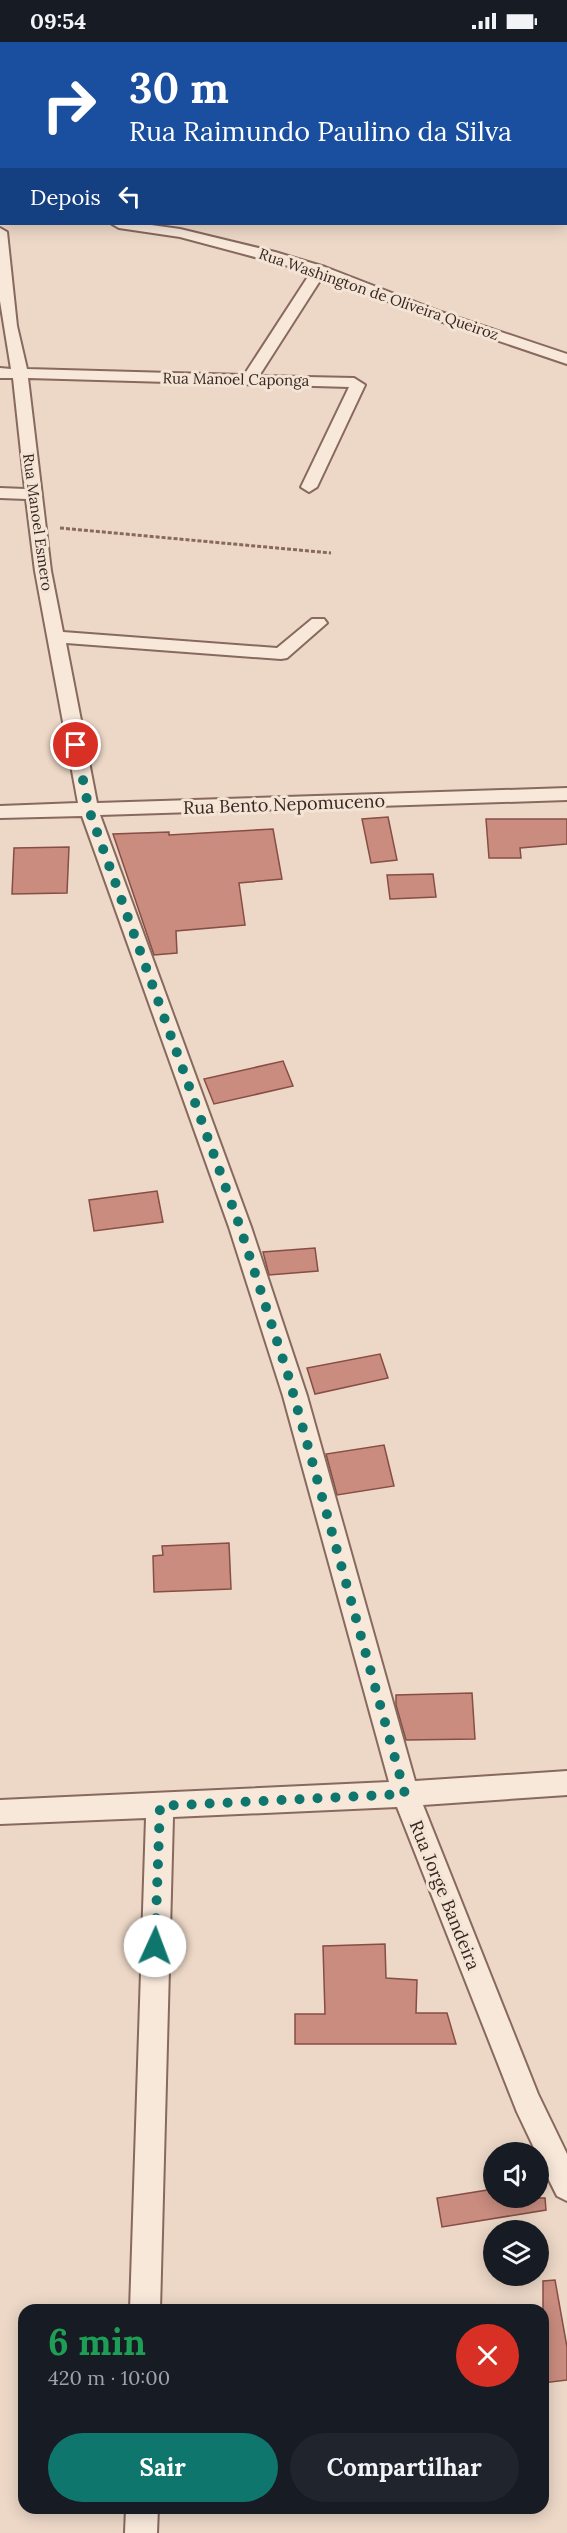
<!DOCTYPE html>
<html lang="pt">
<head>
<meta charset="utf-8">
<style>
  body { margin:0; font-family:Lora,serif; background:#20242c; color:#f1f3f6; height:100vh; display:flex; flex-direction:column; font-size:22px; white-space:nowrap }
  * { box-sizing:border-box; margin:0 }
  p { font-size:20px; color:#9ea1a6 }
  .icon { flex:none; width:33px; height:33px; fill:none; stroke:currentColor; stroke-width:2; stroke-linecap:round; stroke-linejoin:round }
  .map { position:relative; flex:1; overflow:hidden }
  .drawer { position:absolute; left:18px; top:2262px; width:531px; height:210px; display:flex; flex-direction:column; background:#171b24; border-radius:18px; box-shadow:0 3px 15px #0003 }
  .drawer>* { flex:none }
  .banner { position:absolute; left:0px; top:0px; width:567px; height:183px; box-shadow:0 3px 15px #0003; background:#1a4fa0; color:#fff; overflow:hidden }
  .controls { position:absolute; left:483px; top:2100px; display:grid; gap:12px }
  .controls a { display:grid; place-items:center; width:66px; height:66px; border-radius:50%; background:#171b24; box-shadow:0 3px 15px #0003; font-size:30px }
  .pin { position:absolute; display:grid; place-items:center; width:51px; height:51px; color:#fff; margin:-26px; border:3px solid #fff; border-radius:50%; box-shadow:0 2px 6px #0007 }
  .me { position:absolute; width:66px; margin:-33px; rotate:2deg; stroke-linejoin:round; filter:drop-shadow(0 0 4px #0008) }
  .turn { display:flex; align-items:center; gap:21px; height:126px; padding:0 30px; font-size:27px }
  .turn .icon { width:78px; height:78px; stroke-width:2.5 }
  .turn b { display:block; font-size:42px; line-height:51px }
  .then { display:flex; align-items:center; height:57px; padding:0 30px; background:#0003; gap:12px; font-size:22px }
  .round { display:grid; place-items:center; flex:none; width:63px; height:63px; border-radius:32px; background:#20242c }
  .summary { display:flex; align-items:center; justify-content:space-between; height:102px; padding:0 30px }
  h1 { font-size:36px; font-weight:800; line-height:45px; color:#1e9e55 }
  .action { display:flex; gap:12px; margin-top:auto; padding:12px 30px }
  .action a { flex:1; height:69px; border-radius:36px; background:#0f766e; color:#fff; font-size:24px; font-weight:800; line-height:69px; text-align:center }
  .action a+a { background:#20242c; color:#f1f3f6 }
  .status { display:flex; justify-content:space-between; align-items:center; height:42px; padding:0 30px; background:#171b24; direction:ltr }
  .status svg { height:16px; fill:currentColor }
  .map>svg:first-child { display:block }
</style>
</head>
<body>
<div class="status"><b>09:54</b><svg viewBox="0 0 49 12"><path d="M0 12V9h3v3zM5 12V6h3v6zM10 12V3h3v9zM15 12V0h3v12zM26 1h20v11H26zM47 4h2v5h-2z"/></svg></div>
<div class="map">
<svg width="567" height="2491" viewBox="0 0 567 2491">
  <rect width="100%" height="100%" fill="#edd8c7"/>
  <path fill="#c98c7f" stroke="#864e44" stroke-width="1.5" d="M388,775L397,818L371,821L362,777Z
    M486,777H567V802L520,806L521,816H489Z
    M273,787L282,837L239,841L245,883L176,889L177,911L154,913L113,792L169,790V793Z
    M69,805L67,851L12,852L14,806Z
    M433,832L436,855L390,857L387,833Z
    M283,1019L293,1044L214,1062L204,1037Z
    M157,1149L163,1180L94,1189L89,1158Z
    M315,1206L318,1229L269,1233L263,1210Z
    M380,1312L388,1336L315,1352L307,1326Z
    M384,1403L394,1444L337,1453L326,1412Z
    M229,1501L231,1547L154,1550L153,1514L163,1513L162,1504Z
    M472,1651L475,1697L406,1698L396,1663V1653Z
    M385,1902L386,1936L417,1938L416,1971H447L456,2002H295V1972H325L323,1904Z
    M494,2147V2156H545L546,2168L442,2185L437,2156Z
    M555,2238L567,2305V2338L543,2341V2239Z"/>
  <g fill="none" stroke-linecap="round" stroke-linejoin="round">
    <g stroke="#87695d" stroke-width="4">
      <path id="minor" d="M55,0H67L54,2Z
        M293,0H305L292,2Z
        M0,25L2,26V34L0,33Z
        M566,118H567V126H566Z
        M0,167H2V175H0Z
        M112,182H144L180,187L275,210L325,225L441,270L567,312V322L431,276L323,234L259,334L354,336L365,343L317,445L309,450L301,445L349,345L28,336L51,529L63,590L277,606L312,577H324L327,581L287,616L281,617L66,601L97,761L567,746V758L100,773L251,1185L307,1354L415,1739L567,1729V1753L423,1763L538,2052L567,2112V2159L557,2154L538,2116V2110H536L517,2070L397,1765L173,1775L160,2268H130L146,1776L0,1782V1758L389,1740L283,1354L229,1185L82,774L0,776V764L78,761L35,529L26,457L0,456V446L25,447L13,336H0V326L11,327L0,259V186L7,190L17,284L27,327L244,333L311,230L180,195L119,186Z
        M126,2466H158L157,2491H125Z"/>
    </g>
    <path stroke="#87695d" stroke-width="3" stroke-dasharray="4 2" stroke-linecap="butt" d="M60,486L331,511"/>
    <use href="#minor" fill="#f7e8da" fill-rule="evenodd"/>
  </g>
  <g fill="none" stroke-linecap="round" stroke-linejoin="round">
    <path stroke="#0f766e" stroke-width="10" stroke-dasharray="0 18" d="M76,703L89,768L240,1185L288,1333L405,1752L160,1764L155,1904"/>
  </g>
  <g text-anchor="middle" dominant-baseline="central" stroke-width="6" stroke-linejoin="round" paint-order="stroke">
    <g font-size="15" fill="#382620" stroke="#f4e4d6">
      <text transform="translate(379 252) rotate(19)">Rua Washington de Oliveira Queiroz</text>
      <text transform="translate(236 337) rotate(1)">Rua Manoel Caponga</text>
      <text transform="translate(38 480) rotate(82)">Rua Manoel Esmero</text>
    </g>
    <g font-size="18" fill="#382620" stroke="#f4e4d6">
      <text transform="translate(284 762) rotate(-2)">Rua Bento Nepomuceno</text>
      <text transform="translate(445 1853) rotate(68)">Rua Jorge Bandeira</text>
    </g>
  </g>
</svg>
<div class="controls">
<a><svg class="icon" aria-label="sound" viewBox="0 0 24 24"><path d="M4 9h4l5-4v14l-5-4H4zM17 9q2 3 0 6"/></svg></a>
<a><svg class="icon" aria-label="layers" viewBox="0 0 24 24"><path d="M12 4l9 5-9 5-9-5zM3 14l9 5 9-5"/></svg></a>
</div>
<div class="pin" style="left:76px;top:703px;background:#d93025"><svg class="icon" aria-label="arrive" viewBox="0 0 24 24"><path d="M6 21V4h12l-3 4 3 4H6"/></svg></div>
<svg class="me" style="left:155px;top:1904px" viewBox="-20 -20 40 40"><circle r="19" fill="#fff"/><path d="M0-13L10 11 0 6-10 11z" fill="#0f766e"/></svg>
<div class="banner">
<div class="turn"><svg class="icon" aria-label="right" viewBox="0 0 24 24"><path d="M7 20v-9h11M14 6l5 5-5 5"/></svg><div><b>30 m</b>Rua Raimundo Paulino da Silva</div></div>
<div class="then">Depois<svg class="icon" aria-label="left" viewBox="0 0 24 24"><path d="M17 20v-9H6M10 6l-5 5 5 5"/></svg></div>
</div>
<section class="drawer">
<div class="summary"><div><h1>6 min</h1><p>420 m · 10:00</p></div><a class="round" style="background:#d93025;color:#fff"><svg class="icon" aria-label="close" viewBox="0 0 24 24"><path d="M6 6l12 12M18 6L6 18"/></svg></a></div>
<div class="action"><a>Sair</a><a>Compartilhar</a></div>
</section>
</div>
</body>
</html>
